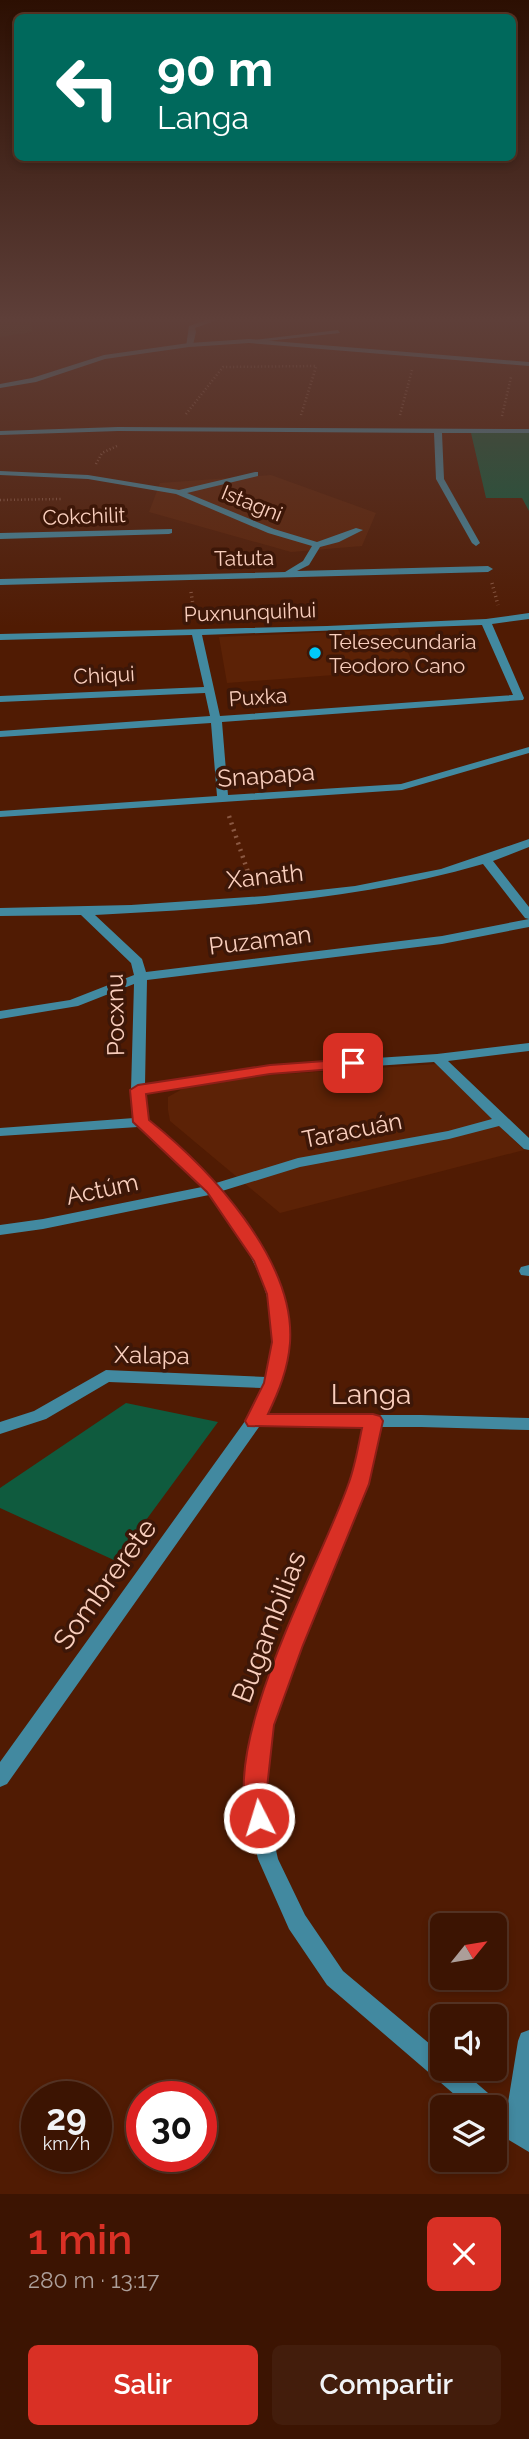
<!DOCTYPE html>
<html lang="es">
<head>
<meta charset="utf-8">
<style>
  body { margin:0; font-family:Raleway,sans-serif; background:#431d0c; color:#f1f3f6; height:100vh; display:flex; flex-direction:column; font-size:26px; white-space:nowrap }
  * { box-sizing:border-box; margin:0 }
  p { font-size:23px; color:#ac9e99 }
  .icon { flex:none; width:38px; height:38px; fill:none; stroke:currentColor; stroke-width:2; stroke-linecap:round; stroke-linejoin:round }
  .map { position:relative; height:2194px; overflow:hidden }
  .sheet { display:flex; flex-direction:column; background:#3c1402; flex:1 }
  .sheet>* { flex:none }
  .top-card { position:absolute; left:14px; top:14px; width:502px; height:147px; border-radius:10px; box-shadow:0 4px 10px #0003,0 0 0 2px #553324; background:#00695c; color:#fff; overflow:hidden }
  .needle { width:46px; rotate:60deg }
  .fabs { position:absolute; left:430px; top:1913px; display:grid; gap:14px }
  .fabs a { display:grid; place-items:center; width:77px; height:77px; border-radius:10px; background:#3c1402; box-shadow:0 4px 10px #0003,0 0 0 2px #553324; font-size:35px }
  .speed { position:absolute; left:21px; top:2081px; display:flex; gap:14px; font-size:35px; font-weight:700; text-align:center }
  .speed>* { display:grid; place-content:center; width:91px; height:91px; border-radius:50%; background:#3c1402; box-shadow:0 4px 10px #0003,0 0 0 2px #553324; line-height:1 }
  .speed small { font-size:18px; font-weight:400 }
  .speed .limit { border:10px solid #d22; background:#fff; color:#111 }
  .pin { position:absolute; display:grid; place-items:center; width:60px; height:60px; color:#fff; margin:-30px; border-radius:14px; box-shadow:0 4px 10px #0006 }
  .me { position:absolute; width:77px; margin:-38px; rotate:355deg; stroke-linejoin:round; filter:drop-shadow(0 0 5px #0008) }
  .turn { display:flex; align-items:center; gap:24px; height:147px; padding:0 28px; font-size:32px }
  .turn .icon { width:91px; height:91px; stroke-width:2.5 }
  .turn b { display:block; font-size:49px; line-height:60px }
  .round { display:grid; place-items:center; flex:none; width:74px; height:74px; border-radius:10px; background:#431d0c }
  .summary { display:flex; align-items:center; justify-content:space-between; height:119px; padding:0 28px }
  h1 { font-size:42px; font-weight:600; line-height:52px; color:#d93025 }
  .cta { display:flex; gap:14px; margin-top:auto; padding:14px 28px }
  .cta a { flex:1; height:80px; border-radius:10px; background:#d93025; color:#fff; font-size:28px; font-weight:600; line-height:80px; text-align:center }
  .cta a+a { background:#431d0c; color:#f1f3f6 }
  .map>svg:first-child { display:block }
</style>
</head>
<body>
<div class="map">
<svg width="529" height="2194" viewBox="0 0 529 2194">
  <rect width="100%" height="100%" fill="#501b03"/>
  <path fill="#5c2206" d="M271,475L376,513L362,546L291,552L149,512L160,483Z
    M398,629L415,669L227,683L219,637Z
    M437,1064L524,1150L280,1213L170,1121L168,1110V1097L184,1088L223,1078Z"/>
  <path fill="#0f5b3e" d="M471,433H529V511L522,498H486Z
    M126,1403L218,1422L116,1561L0,1508V1488Z"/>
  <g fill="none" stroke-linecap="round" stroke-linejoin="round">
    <path stroke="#8a5842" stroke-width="2.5" stroke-dasharray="1 2.5" stroke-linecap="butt" d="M186,414L223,367L316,366
      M301,415L316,367
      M400,415L412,370
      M502,416L511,377
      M96,464L102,453L117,446
      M0,500L61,499"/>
    <path stroke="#8a5842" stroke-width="3.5" stroke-dasharray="1 3.5" stroke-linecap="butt" d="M492,583L498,605
      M191,592L195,618"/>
    <path stroke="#8a5842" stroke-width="4.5" stroke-dasharray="2 5" stroke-linecap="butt" d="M229,816L252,884"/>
    <path fill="#4289a0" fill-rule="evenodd" d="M338,330L340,333L249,343L245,341Z"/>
    <path fill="#4289a0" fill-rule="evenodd" d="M206,320H217L195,328L196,332L193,345L186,347L189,326Z
      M118,427L529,429V433H442L444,479L480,543L476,546L472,543L436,479L434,433L118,431L0,435V431Z
      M0,471L88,475L179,490L255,472H258V476L187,493L274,529L317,542L356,528L363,530L339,542L320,547L309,565L297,571L488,566L493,569L488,572L0,585V579L285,572L303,561L312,546L268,533L176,494L88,479L0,475Z
      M172,529V533L169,534L0,539V533Z
      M529,613V619L492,624L524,698L523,700L222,722L228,795L401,784L529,747V753L402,790L0,817V811L217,796L211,723L0,737V731L210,716L205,693L0,702V696L204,687L192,635L0,640V634L327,626L486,619ZM482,625L513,695L220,716L202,635Z
      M529,839V847L493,861L529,907V919L525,918L483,864C357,901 225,908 95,915L142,959L146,972L442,936L529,919V927L442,944L147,980L145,1085L270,1065L437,1054L529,1043V1051L448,1061L529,1138V1150L524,1149L499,1126L449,1139L300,1167L222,1191C260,1237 300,1299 287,1362C282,1384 271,1405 260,1425L254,1427L248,1425L246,1421L262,1388L109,1382L46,1419L0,1434V1422L34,1411L106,1370L266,1377C289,1310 249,1245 209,1195L43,1229L0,1235V1225L43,1219L202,1187L138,1127L0,1136V1128L134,1118L131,1090L134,984L78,1006L0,1019V1011L70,1000L134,975L131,963L81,915L0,916V908L131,905L265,896L355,886L441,869ZM434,1062L492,1119L448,1131L298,1158L216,1183L195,1162L148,1121L145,1093L270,1073Z
      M529,1265V1276L521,1275L519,1271L521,1267Z
      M373,1415L379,1417L381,1421L368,1484L302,1645L273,1725L264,1797L278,1859L305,1915L343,1971L443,2055V2068H459L495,2099L497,2103L507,2109L518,2041L521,2033L529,2030V2152L507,2139L495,2129V2107H469L327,1985L289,1929L258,1859L244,1797L253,1725L282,1645L350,1484L365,1421L367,1417Z"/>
    <path fill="#4289a0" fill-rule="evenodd" d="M249,339L529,362V366L249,343L189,347L105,359L36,382L0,388V384L32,378L104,355L189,343Z
      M254,1415H421L529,1418V1430L421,1427H259L7,1784L0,1787V1762L248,1417Z"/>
  </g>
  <path fill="#4b310c" d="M9,320H31L32,332L0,337V322Z"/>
  <linearGradient id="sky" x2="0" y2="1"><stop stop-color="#2c0f02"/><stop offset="0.51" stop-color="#5e3f39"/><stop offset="1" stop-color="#5e3f39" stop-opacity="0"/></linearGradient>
  <rect width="529" height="627" fill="url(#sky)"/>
  <path fill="#d93025" stroke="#8d1f18" stroke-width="2" d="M353,1059L359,1060L361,1063L359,1067L270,1074L146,1094L149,1120C209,1168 296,1260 290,1343C288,1369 279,1391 268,1414H373L380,1416L383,1421L369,1484L303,1645L274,1725L266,1797L271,1818L267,1825L259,1828L251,1825C215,1750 321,1563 348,1485C355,1467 358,1447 362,1428L248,1426L245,1421L264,1383L272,1342L267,1294L254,1261L207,1192L133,1122L130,1090L138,1085L270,1065Z"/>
  <circle fill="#00cbf9" stroke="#3d1708" stroke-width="2.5" cx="315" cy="653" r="7"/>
  <g text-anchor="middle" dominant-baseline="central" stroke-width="7" stroke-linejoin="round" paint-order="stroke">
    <g font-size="21" fill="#f9cebd" stroke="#3d1708">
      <text transform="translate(252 503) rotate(22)">Istagni</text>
      <text transform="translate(84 516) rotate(-2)">Cokchilit</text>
      <text transform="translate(244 558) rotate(-1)">Tatuta</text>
      <text transform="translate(250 612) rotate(-2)">Puxnunquihui</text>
      <text transform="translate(104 675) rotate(-3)">Chiqui</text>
      <text transform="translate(258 697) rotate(-4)">Puxka</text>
    </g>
    <g font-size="21" fill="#f9cebd" stroke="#3d1708" text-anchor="start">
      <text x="329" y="641">Telesecundaria<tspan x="329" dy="24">Teodoro Cano</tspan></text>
    </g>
    <g font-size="24" fill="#f9cebd" stroke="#3d1708">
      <text transform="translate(266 775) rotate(-4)">Snapapa</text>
      <text transform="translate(265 876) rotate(-6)">Xanath</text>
      <text transform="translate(260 940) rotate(-7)">Puzaman</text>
      <text transform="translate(115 1015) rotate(-91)">Pocxnu</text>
      <text transform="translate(352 1130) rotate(-11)">Taracuán</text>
      <text transform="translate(102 1189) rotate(-12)">Actúm</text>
      <text transform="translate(152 1355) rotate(1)">Xalapa</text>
    </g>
    <g font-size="28" fill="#f9cebd" stroke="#3d1708">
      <text x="371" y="1394">Langa</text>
      <text transform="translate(105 1584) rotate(-54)">Sombrerete</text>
      <text transform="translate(269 1627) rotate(-69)">Bugambilias</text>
    </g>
  </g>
</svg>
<div class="fabs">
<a><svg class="needle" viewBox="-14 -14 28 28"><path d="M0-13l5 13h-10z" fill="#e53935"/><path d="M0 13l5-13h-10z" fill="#ac9e99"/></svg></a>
<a><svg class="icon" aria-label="sound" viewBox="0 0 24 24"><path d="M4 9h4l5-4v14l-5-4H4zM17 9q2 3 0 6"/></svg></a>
<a><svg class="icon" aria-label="layers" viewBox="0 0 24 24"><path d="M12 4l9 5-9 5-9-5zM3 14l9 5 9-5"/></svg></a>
</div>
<div class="speed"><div>29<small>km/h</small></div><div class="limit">30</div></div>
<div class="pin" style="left:353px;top:1063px;background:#d93025"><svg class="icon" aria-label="arrive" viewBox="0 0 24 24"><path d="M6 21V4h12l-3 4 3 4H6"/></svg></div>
<svg class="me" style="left:259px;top:1818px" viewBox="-20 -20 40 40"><circle r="17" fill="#d93025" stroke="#fff" stroke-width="3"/><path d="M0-11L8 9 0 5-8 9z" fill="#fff"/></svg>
<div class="top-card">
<div class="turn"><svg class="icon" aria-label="left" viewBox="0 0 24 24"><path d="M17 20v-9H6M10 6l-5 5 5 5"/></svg><div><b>90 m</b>Langa</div></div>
</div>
</div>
<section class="sheet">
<div class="summary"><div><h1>1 min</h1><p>280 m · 13:17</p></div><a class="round" style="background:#d93025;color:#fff"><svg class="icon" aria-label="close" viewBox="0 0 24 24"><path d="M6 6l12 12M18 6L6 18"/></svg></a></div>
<div class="cta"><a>Salir</a><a>Compartir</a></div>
</section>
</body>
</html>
